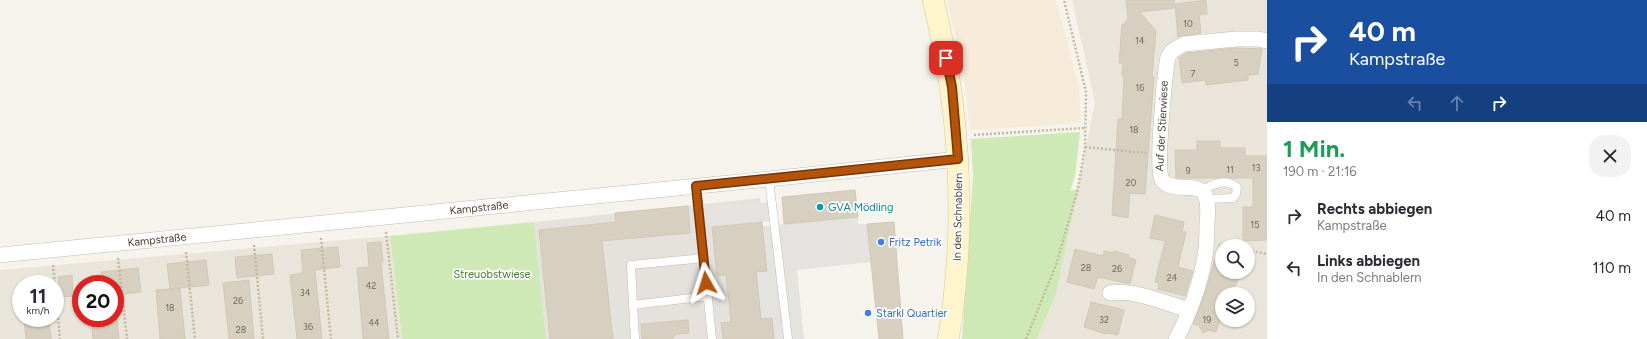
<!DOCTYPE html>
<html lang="de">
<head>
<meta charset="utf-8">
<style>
  body { margin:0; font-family:Figtree,sans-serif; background:#f2f2f3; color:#2b2b33; height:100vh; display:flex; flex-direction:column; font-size:15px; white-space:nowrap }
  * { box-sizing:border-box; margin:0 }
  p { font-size:13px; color:#7c7c81 }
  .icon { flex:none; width:22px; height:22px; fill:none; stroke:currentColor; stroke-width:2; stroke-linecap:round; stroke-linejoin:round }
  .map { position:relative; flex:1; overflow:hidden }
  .drawer { display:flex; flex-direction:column; background:#fff; width:380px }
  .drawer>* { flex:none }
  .guide { background:#1a4fa0; color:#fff; overflow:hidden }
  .tools { position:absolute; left:1215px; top:239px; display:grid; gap:8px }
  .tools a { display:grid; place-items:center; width:40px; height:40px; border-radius:50%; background:#fff; box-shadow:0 1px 3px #0004; font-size:20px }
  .speed { position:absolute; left:12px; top:275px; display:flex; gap:8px; font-size:20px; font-weight:700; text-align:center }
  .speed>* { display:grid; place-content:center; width:52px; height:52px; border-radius:50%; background:#fff; box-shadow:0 1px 3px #0004; line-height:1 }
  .speed small { font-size:10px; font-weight:400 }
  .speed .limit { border:6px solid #d22; background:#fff; color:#111 }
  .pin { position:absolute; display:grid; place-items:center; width:34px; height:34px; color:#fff; margin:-17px; border-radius:8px; box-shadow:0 2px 6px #0006 }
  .me { position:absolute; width:44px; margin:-22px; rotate:354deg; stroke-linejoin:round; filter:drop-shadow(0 0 3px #0008) }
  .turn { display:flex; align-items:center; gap:14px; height:84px; padding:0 16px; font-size:18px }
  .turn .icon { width:52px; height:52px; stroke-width:2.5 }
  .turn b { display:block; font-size:28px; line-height:34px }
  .lanes { display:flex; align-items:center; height:38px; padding:0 16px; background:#0003; justify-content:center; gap:20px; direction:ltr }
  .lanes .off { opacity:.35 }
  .round { display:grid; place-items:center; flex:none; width:42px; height:42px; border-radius:16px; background:#f2f2f3 }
  .head { display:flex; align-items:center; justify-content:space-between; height:68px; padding:0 16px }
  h1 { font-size:24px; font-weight:700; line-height:30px; color:#1e9e55 }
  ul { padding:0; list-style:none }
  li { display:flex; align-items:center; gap:12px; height:52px; padding:0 16px }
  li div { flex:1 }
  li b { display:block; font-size:15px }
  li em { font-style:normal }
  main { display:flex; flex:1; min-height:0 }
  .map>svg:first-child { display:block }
</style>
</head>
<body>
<main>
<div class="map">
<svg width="1267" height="339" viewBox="0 0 1267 339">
  <rect width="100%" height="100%" fill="#f6f3ec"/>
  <path fill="#e9e5da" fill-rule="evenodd" d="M1072,0H1267V339H1037L1056,294L1095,102ZM1222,246H1248V272H1222ZM1222,294H1248V320H1222Z
    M390,236L402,339H0V270ZM21,284H55V318H21ZM81,284H115V318H81Z"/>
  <path fill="#f6ebd8" d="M947,0H1056L1079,87L1081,123L970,130L963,66Z"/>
  <path fill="#e5e2dd" d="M760,198L774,339H546L534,222Z"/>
  <path fill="#cee9b5" d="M1080,132L1075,176L1070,191L1078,189L1056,294L1037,339H962L973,176L971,139Z
    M534,222L546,339H402L390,236Z"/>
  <path fill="#e5e3e0" d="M771,202L772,221L712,226L710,207Z
    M858,217V224H867L871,262L797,270L804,339H774L761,319L756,272L767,271L763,226Z"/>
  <path fill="#d7d0c1" stroke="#d2c8b4" d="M1126,0H1174V8L1140,12L1156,31L1152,77H1154L1145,194L1130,193L1128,218L1112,215L1118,119H1122L1124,75H1122L1123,63H1119L1122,25L1128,20Z
    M1206,0L1207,14L1199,15L1201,33L1178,37L1175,4Z
    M1236,48L1262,49L1258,74L1248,75V80L1206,85L1205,80L1182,83L1179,57L1181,59V56L1187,53Z
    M1197,141H1220V148H1245V156H1267V240L1243,241V207H1253V178H1176L1175,150H1197Z
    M855,190L858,217L784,224L782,197Z
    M688,206L690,233L602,241L613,339H550L539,230L616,222L615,213Z
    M1155,215L1184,222L1182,231L1186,232L1178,267L1193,271L1185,296L1158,289L1159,283L1155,282L1165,241L1150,238Z
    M762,222L767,271L756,272L761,319L772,318L774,339H723L721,323L731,322L726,275L717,276L712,227Z
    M894,222L903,339H879L867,224Z
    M381,242L383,262L381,263L389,339H363L357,268L369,267L367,243Z
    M1219,244L1222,245V272H1240L1233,294H1222V314L1216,332L1209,330L1203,333L1199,326L1193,324L1206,290Z
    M338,247L340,267L315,270L322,339H297L290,275L303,273L301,250Z
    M1075,249L1103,256L1104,251L1113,253L1114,251L1129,255L1128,257L1136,260L1130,284L1098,277L1094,289L1067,282Z
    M272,254L274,274L237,278L235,257Z
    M206,260L209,285L170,289L167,264Z
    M138,268L141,292L115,295V284H102L101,272Z
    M72,275L73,296L60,297L58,277Z
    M249,280L254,339H229L223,283Z
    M180,288L185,339H160L156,290Z
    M1091,302L1124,310L1118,335L1107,333L1106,334L1084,327Z
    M24,318H49L51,339H26Z
    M91,318H117L119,339H93Z
    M688,320L689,333L676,334L672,339H642L641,324Z"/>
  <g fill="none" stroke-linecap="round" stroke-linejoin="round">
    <g stroke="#c1bcae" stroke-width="9">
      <path id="lane" d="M769,179L788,339
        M696,186L701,229L712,339
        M1202,191C1212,184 1226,178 1237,187L1236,194L1233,198L1207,199
        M704,258L631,265L633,305L708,296
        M633,305L635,339"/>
    </g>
    <g stroke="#c1bcae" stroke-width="16">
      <path id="street" d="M0,255L769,179L958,159
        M1110,293C1134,289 1165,303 1189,310
        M1176,339C1189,316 1201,282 1205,256C1207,245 1207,234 1207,223C1208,214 1209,201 1204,193C1196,182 1171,193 1162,180C1155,172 1165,72 1168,57L1172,51L1184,44L1236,39H1258L1267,41"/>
    </g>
    <g stroke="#d4c99c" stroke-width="22">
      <path id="secondary" d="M933,0C954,83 962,166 958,251C956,280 954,310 948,339"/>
    </g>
    <path stroke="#c3b89f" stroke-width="2.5" stroke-dasharray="2 2" stroke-linecap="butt" d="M974,135L1085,128
      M1085,147L1146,153
      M386,232L398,339
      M321,238L331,339
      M1222,244L1229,246
      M254,245L263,339
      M1248,250L1267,254
      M186,252L195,339
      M118,258L127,339
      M53,265L55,284
      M55,286L60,339
      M1026,339L1056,265L1078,189L1085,147L1086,92L1064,0"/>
    <use href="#lane" stroke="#fff" stroke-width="8"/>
    <use href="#street" stroke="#fff" stroke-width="15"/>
    <use href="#secondary" stroke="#fef5cd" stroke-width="21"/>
  </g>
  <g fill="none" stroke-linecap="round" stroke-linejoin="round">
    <g stroke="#753606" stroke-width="10">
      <path id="route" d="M706,283L696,186L958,159L952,87L946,58"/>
    </g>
    <use href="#route" stroke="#b45309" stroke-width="7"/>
  </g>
  <circle fill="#0f9aa8" stroke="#fff" stroke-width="1.5" cx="820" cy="207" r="4"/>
  <g fill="#3f7fe0" stroke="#fff" stroke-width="1.5">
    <circle cx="881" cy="242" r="4"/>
    <circle cx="868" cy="313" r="4"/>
  </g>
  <g text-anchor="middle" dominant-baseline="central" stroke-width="3.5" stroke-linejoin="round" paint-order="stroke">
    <g font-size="9" fill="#6d675b">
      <text x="1188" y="23">10</text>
      <text x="1140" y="40">14</text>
      <text x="1236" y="62">5</text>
      <text x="1193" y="73">7</text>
      <text x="1140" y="87">16</text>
      <text x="1134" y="129">18</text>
      <text x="1256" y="167">13</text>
      <text x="1230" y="169">11</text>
      <text x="1188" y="170">9</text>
      <text x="1131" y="182">20</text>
      <text x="1255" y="224">15</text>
      <text x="1086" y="267">28</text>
      <text x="1117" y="268">26</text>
      <text x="1172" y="277">24</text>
      <text x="371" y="285">42</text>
      <text x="305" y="292">34</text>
      <text x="238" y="300">26</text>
      <text x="170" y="307">18</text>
      <text x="1104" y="319">32</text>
      <text x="1207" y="319">19</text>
      <text x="374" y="322">44</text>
      <text x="308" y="326">36</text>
      <text x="241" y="329">28</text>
    </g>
    <g font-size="11" fill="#4a4439" stroke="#fff">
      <text transform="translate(1162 126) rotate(-87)">Auf der Stierwiese</text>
      <text transform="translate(479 208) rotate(-6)">Kampstraße</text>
      <text transform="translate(958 217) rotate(-89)">In den Schnablern</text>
      <text transform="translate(157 240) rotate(-6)">Kampstraße</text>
    </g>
    <g font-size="11" fill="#0d838f" stroke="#fff" text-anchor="start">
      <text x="828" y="207">GVA Mödling</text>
    </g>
    <g font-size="11" fill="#366cbe" stroke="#fff" text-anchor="start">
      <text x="889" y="242">Fritz Petrik</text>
      <text x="876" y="313">Starkl Quartier</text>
    </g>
    <g font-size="11" fill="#457d2c" stroke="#fff">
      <text x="492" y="274">Streuobstwiese</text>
    </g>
  </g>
</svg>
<div class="tools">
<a><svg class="icon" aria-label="search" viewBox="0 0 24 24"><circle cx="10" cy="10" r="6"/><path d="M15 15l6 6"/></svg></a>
<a><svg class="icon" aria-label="layers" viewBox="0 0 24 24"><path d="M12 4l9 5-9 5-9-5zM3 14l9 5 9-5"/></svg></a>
</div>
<div class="speed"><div>11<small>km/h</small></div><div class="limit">20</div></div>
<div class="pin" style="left:946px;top:58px;background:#d93025"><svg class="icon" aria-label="arrive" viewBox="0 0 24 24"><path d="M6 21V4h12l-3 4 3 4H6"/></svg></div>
<svg class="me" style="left:706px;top:283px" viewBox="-20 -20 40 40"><path d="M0-17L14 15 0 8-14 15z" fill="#b45309" stroke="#fff" stroke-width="4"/></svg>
</div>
<section class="drawer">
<div class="guide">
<div class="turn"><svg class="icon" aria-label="right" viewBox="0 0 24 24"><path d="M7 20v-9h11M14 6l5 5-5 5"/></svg><div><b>40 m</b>Kampstraße</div></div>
<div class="lanes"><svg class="icon off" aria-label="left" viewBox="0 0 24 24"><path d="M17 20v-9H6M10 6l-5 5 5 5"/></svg><svg class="icon off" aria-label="ahead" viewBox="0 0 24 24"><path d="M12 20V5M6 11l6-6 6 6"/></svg><svg class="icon" aria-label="right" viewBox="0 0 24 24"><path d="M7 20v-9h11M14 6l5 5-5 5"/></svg></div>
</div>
<div class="head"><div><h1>1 Min.</h1><p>190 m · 21:16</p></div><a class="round"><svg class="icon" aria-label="close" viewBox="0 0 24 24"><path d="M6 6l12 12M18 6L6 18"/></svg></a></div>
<ul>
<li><svg class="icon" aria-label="right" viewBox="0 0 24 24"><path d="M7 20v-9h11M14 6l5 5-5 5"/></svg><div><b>Rechts abbiegen</b><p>Kampstraße</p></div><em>40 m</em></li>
<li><svg class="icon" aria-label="left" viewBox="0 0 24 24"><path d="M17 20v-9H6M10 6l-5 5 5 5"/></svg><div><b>Links abbiegen</b><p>In den Schnablern</p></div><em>110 m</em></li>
</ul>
</section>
</main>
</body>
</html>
